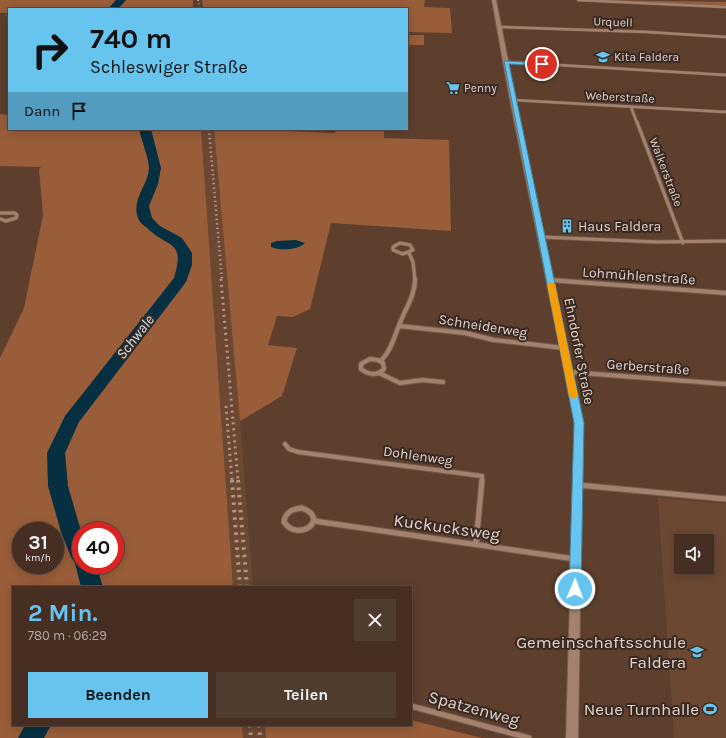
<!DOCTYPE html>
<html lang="de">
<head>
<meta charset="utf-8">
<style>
  body { margin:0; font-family:Karla,sans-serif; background:#503b2f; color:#f1f3f6; height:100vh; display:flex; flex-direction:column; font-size:15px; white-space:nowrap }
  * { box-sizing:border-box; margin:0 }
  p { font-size:13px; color:#b0a9a5 }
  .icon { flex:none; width:22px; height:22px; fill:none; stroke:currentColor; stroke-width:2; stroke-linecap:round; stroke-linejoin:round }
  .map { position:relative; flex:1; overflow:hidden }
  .panel { position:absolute; left:12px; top:586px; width:400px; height:140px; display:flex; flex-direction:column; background:#462f22; border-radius:0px; box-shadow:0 2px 10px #0003,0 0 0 1px #5e4a40 }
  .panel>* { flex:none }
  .guide { position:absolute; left:8px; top:8px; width:400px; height:122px; border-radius:0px; box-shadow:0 2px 10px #0003,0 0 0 1px #5e4a40; background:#67c4ef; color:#111; overflow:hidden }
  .controls { position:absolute; left:674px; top:534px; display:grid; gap:8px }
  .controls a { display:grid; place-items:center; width:40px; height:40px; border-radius:0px; background:#462f22; box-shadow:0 2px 10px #0003,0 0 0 1px #5e4a40; font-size:20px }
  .speed { position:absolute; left:12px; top:522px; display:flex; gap:8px; font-size:20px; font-weight:700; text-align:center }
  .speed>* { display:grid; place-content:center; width:52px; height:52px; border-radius:50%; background:#462f22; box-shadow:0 2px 10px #0003,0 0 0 1px #5e4a40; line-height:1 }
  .speed small { font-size:10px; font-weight:400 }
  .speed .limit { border:6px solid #d22; background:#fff; color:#111 }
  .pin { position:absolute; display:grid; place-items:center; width:34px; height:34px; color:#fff; margin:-17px; border:2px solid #fff; border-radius:50%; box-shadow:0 1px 4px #0007 }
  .me { position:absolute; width:44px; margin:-22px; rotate:1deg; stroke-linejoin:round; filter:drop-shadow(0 0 3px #0008) }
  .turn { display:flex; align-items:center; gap:14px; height:84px; padding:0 16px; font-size:18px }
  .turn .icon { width:52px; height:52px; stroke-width:2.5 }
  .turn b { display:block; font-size:28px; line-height:34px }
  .then { display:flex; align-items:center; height:38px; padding:0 16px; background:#0003; gap:8px; font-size:15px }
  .round { display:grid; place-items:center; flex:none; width:42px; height:42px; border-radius:0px; background:#503b2f }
  .head { display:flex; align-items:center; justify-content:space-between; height:68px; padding:0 16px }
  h1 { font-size:24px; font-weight:700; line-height:30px; color:#67c4ef }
  .primary-button { display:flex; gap:8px; margin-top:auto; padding:8px 16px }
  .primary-button a { flex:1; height:46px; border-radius:0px; background:#67c4ef; color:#111; font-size:16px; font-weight:700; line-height:46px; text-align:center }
  .primary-button a+a { background:#503b2f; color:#f1f3f6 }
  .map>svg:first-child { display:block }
</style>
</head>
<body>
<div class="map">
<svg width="726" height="738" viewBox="0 0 726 738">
  <rect width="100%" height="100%" fill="#5e3f2d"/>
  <path fill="#6c4833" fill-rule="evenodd" d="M201,129H214L240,421L253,587H233Z
    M658,498L726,504V738H674ZM681,541H707V567H681Z
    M242,725H265L266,738H243Z"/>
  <path fill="#995d39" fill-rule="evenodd" d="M0,0H193V9H9V16H5L9,13H0Z
    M202,0H425L424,7L450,8L452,33L407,32V9H203Z
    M600,0L726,2V6Z
    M407,35H424V45H407Z
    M0,114L9,115V129H201L233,587H13V725H242L243,738H0V358L24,308L43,215L39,169L41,167L0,166ZM21,531H55V565H21ZM81,531H115V565H81Z
    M214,129H286L285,131L335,133L336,129H384V138L449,140L451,231L331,223L310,309L293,317L277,316L268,345L297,348L282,396L240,421Z
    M411,720L482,738H266L265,725H411Z"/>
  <path fill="#063041" d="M296,240L305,243C298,250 280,251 271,247V243L277,241Z"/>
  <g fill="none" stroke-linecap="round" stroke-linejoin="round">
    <path fill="#063041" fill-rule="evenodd" d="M116,0H126L118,9H108Z
      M139,129H151L161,168L158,184L149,206L152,218L160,226L182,238L192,253V265L186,282L79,422L65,453L68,486L81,531V565H96L103,587H81L75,563L71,557L61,532L48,486L47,453L65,416L174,278C186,238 167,249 146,227C143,225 139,222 138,218C131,199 148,186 149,168C149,159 141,139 139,129Z
      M25,725H51L44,738H18Z"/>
    <g stroke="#765c4d" stroke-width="3.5">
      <path id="street-far3" d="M578,0L726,7
        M499,27L647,32L726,37
        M506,62L726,75
        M513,100L726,112
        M631,107L637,123"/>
    </g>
    <g stroke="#765c4d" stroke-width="4.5">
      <path id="street-far2" d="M637,122L683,243
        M0,213H15L17,215L16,218L6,221L0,219
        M541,237L657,242L726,241
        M400,243L410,245L413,250L403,254L393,250V247Z
        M409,253L413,262L415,280"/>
    </g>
    <g stroke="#765c4d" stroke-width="6">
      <path id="street-far1" d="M550,280L726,293
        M399,326L465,333L494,340L564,348
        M370,359L378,360L383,363L384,369C377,376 369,375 361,369V364Z
        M381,361C392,349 394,337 400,323C406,307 415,296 415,279
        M569,372L726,384
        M379,373L400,383L422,380L443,382
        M285,444L289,449L298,452L482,476V481"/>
    </g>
    <g stroke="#765c4d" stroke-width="7">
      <path id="street" d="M578,485L726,499
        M302,508C331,519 298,543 284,522C285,512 292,509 302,508Z
        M314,521L575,559
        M476,544L482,480
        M411,706L529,738"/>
    </g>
    <g stroke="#765c4d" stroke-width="2">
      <path id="secondary" d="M492,0H496L516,100L583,423L578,738H566L575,423L510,100Z"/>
    </g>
    <use href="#street-far3" stroke="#a4816e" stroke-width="2.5"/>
    <use href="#street-far2" stroke="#a4816e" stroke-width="3"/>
    <use href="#street-far1" stroke="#a4816e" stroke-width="4"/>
    <use href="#street" stroke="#a4816e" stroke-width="5"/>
    <use href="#secondary" fill="#a4816e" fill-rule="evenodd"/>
    <path stroke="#ae9689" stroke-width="2" stroke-dasharray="1 2.5" stroke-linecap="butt" d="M198,0L199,9"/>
    <path stroke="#ae9689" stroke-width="2.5" stroke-dasharray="1.5 3" stroke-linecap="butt" d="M209,129L222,280"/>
    <path stroke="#ae9689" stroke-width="3" stroke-dasharray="2 4" stroke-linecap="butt" d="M221,279L238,481
      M226,406L232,481"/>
    <path stroke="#ae9689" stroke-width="4" stroke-dasharray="2.5 5" stroke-linecap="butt" d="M232,480L240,587
      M238,480L247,587
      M250,725L251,738
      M259,725L260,738"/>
  </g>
  <path fill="#67c4ef" stroke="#437f9b" d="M504,61L542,63L544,64L542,66L509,64L584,423L581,589L579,592L575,593L571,592L569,589L574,423Z"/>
  <path fill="#f59e0b" d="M551,282L555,284L578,396L574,399L569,396L547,284Z"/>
  <defs>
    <g id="school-bare" transform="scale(1.08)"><path d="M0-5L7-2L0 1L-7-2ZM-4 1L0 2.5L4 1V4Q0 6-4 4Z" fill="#67c4ef" stroke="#382a22" stroke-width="2.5" paint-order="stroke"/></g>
    <g id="supermarket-bare" transform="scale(1.08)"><path d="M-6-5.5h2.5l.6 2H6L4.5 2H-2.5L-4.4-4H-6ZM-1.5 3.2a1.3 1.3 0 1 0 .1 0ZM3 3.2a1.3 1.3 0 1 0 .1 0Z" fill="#67c4ef" stroke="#382a22" stroke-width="2.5" paint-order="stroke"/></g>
    <g id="building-bare" transform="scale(1.08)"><path d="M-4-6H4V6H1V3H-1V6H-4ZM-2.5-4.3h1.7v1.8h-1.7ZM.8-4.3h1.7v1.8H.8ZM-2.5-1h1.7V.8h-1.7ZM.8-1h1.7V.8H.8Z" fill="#67c4ef" stroke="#382a22" stroke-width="2.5" paint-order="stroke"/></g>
    <g id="stadium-bare" transform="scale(1.08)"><path d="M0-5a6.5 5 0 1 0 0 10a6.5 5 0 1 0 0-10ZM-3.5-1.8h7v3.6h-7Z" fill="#67c4ef" stroke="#382a22" stroke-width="2.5" paint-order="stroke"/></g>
  </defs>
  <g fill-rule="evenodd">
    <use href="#school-bare" x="603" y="57"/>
    <use href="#supermarket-bare" x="453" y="88"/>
    <use href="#building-bare" x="567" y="226"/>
    <use href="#school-bare" x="697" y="652"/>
    <use href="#stadium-bare" x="710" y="709"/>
  </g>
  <g text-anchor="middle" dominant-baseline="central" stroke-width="4" stroke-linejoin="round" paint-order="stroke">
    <g font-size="12" fill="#e4d0c6" stroke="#382a22">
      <text transform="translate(613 22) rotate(2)">Urquell</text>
      <text transform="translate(620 97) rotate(3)">Weberstraße</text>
      <text transform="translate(666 172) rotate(69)">Walkerstraße</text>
    </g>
    <g font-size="12" fill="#e4d0c6" stroke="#382a22" text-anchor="start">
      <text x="614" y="57">Kita Faldera</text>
      <text x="464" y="88">Penny</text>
    </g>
    <g font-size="14" fill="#e4d0c6" stroke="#382a22" text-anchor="start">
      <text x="578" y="226">Haus Faldera</text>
    </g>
    <g font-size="14" fill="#e4d0c6" stroke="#382a22">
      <text transform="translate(639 276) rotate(4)">Lohmühlenstraße</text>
      <text transform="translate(483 326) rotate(9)">Schneiderweg</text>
      <text transform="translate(579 351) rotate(79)">Ehndorfer Straße</text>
      <text transform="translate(648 367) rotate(4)">Gerberstraße</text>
      <text transform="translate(418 456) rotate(8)">Dohlenweg</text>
    </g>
    <g font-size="15" font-style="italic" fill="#c7e1ee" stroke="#382a22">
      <text transform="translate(135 337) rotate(-52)">Schwale</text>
    </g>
    <g font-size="17" fill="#e4d0c6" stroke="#382a22">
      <text transform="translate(447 527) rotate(8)">Kuckucksweg</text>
      <text transform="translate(474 708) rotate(15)">Spatzenweg</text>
    </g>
    <g font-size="17" fill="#e4d0c6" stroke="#382a22" text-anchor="end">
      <text x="686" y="642">Gemeinschaftsschule<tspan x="686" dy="20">Faldera</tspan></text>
      <text x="699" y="709">Neue Turnhalle</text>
    </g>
  </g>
</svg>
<div class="controls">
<a><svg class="icon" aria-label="sound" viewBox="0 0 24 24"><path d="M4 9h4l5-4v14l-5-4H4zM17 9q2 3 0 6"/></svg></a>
</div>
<div class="speed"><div>31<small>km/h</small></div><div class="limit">40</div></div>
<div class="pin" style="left:542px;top:64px;background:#d93025"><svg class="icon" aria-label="arrive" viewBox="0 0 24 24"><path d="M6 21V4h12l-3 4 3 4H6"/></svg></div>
<svg class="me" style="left:575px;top:589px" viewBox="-20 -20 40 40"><circle r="17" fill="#67c4ef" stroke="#fff" stroke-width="3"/><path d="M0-11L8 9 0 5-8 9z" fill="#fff"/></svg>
<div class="guide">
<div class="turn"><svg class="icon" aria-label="right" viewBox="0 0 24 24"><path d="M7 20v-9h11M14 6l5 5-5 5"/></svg><div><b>740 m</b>Schleswiger Straße</div></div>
<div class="then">Dann<svg class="icon" aria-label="arrive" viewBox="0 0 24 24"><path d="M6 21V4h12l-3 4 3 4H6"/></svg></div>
</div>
<section class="panel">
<div class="head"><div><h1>2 Min.</h1><p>780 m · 06:29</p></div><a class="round"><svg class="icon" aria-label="close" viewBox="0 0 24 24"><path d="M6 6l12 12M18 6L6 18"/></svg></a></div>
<div class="primary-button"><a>Beenden</a><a>Teilen</a></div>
</section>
</div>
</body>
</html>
